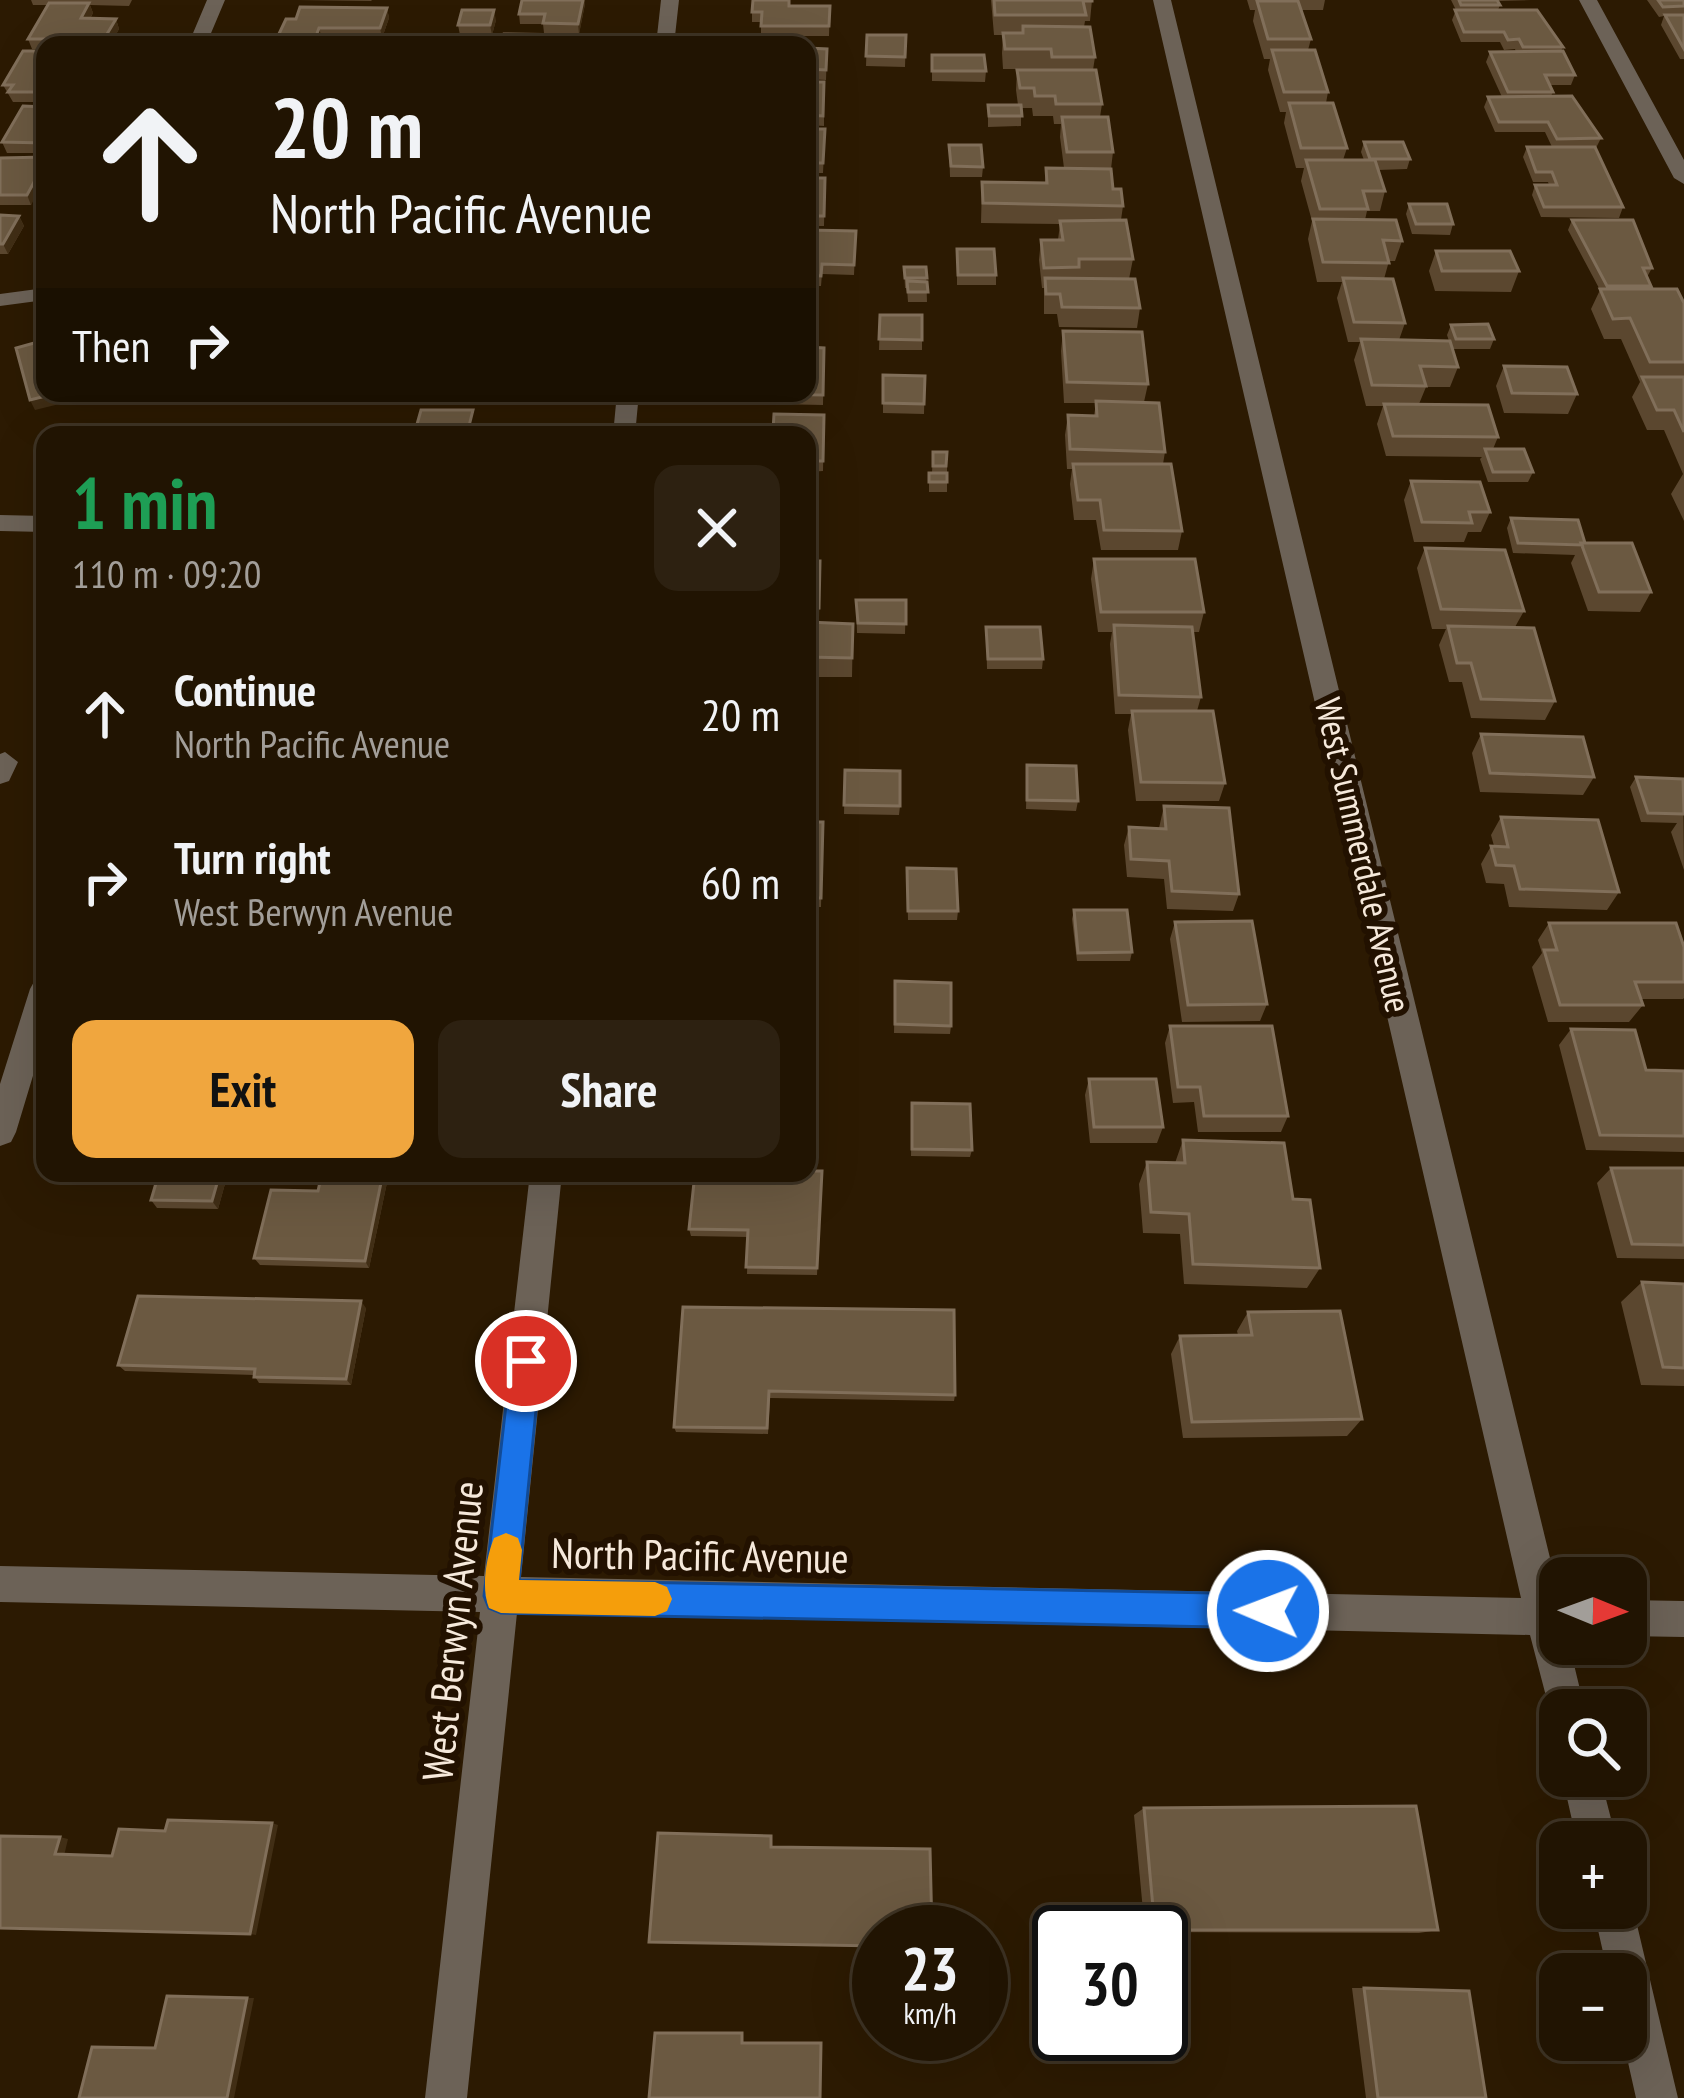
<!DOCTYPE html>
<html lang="en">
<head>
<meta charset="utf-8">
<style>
  body { margin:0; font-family:"PT Sans Narrow",sans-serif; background:#2d2111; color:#f1f3f6; height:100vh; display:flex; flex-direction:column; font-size:45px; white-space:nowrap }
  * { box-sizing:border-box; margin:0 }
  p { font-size:39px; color:#a29e99 }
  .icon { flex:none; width:66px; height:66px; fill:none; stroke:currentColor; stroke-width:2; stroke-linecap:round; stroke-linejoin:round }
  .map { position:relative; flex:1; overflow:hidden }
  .panel { position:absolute; left:36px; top:426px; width:780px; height:756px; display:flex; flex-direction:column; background:#211402; border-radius:24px; box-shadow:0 12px 48px #0002,0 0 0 3px #3e3324 }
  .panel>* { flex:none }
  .hud { position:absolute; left:36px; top:36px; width:780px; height:366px; border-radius:24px; box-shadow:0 12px 48px #0002,0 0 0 3px #3e3324; background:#211402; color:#f1f3f6; overflow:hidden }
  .needle { width:78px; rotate:91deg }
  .buttons { position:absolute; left:1539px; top:1557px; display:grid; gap:24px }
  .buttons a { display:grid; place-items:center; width:108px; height:108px; border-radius:24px; background:#211402; box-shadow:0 12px 48px #0002,0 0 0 3px #3e3324; font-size:60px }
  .speed { position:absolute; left:852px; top:1905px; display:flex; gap:24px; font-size:60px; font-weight:700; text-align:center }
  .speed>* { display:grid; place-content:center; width:156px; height:156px; border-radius:50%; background:#211402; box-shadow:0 12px 48px #0002,0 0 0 3px #3e3324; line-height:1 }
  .speed small { font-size:30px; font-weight:400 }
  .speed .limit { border:6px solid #111; border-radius:18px; background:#fff; color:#111 }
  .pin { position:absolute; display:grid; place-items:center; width:102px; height:102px; color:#fff; margin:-51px; border:6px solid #fff; border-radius:50%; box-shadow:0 3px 12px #0007 }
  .me { position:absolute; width:132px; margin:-66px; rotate:271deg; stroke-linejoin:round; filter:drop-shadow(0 0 9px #0008) }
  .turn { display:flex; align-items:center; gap:42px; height:252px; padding:0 36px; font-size:54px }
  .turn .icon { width:156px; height:156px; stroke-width:2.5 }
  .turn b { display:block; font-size:84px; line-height:102px }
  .then { display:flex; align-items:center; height:114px; padding:0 36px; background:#0003; gap:24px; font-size:45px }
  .round { display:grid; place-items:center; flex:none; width:126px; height:126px; border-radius:24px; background:#2d2111 }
  .overview { display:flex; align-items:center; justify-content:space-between; height:204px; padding:0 36px }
  h1 { font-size:72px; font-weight:800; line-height:90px; color:#1e9e55 }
  .cta { display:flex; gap:24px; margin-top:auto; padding:24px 36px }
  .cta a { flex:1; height:138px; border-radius:24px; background:#f0a63e; color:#111; font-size:48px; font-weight:800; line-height:138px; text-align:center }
  .cta a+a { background:#2d2111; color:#f1f3f6 }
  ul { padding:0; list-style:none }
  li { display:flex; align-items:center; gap:36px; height:168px; padding:0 36px }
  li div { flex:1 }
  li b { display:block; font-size:45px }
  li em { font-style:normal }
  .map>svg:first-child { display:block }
</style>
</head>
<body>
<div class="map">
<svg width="1684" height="2098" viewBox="0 0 1684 2098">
  <rect width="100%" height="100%" fill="#2c1a02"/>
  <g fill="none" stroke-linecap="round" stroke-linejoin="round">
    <path fill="#6c6257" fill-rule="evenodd" d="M207,0H225L206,45H188Z
      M661,0H679L674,45H656Z
      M1153,0H1171L1560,1599V1644H1569L1585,1710H1560V1727L1553,1723L1530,1635L517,1613L467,2098H425L480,1612L0,1602V1566L484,1576L530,1173H562L521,1577L1521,1598Z
      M1579,0H1597L1684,160V184L1674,178Z
      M45,288V300L0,306V294Z
      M617,393H639L635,435H613Z
      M0,515L45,516V532L0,531Z
      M5,752L18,762L9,781L0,784V754Z
      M45,977V1036L16,1132L11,1142L0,1146V1084L30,989L35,980Z
      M1626,1600L1684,1601V1637L1626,1636Z
      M1562,1776H1600L1617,1842H1577Z
      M1626,1893L1633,1908L1678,2098H1636L1623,2040L1626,1974H1608L1593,1908H1626Z"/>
  </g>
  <path fill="#5b472f" d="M31,0H132L129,6L90,5L93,13L90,19H116L119,29L110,45H45V49H32L28,39L48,5H33Z
    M297,0H372L371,1Z
    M991,0H1092L1090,21H1085L1084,27L1095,57L1093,70L1102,104L1100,117L1113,152L1111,169L1113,189L1123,206L1121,220L1133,259L1129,279L1140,308L1137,328L1059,327L1057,314H1044V288H1042L1039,260L1041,240H1058L1060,224L981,223L982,182L1045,183L1046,168H1064L1060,137L1061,124H1054L1053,116H1033L1032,108H1021V126L988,127V105H1018L1016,90L1017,70H1049V69H1003L1002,53L1003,35H994Z
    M1247,0H1325L1323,10H1301L1311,39L1308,50L1328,92L1326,103L1347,148L1343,160H1364L1361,152L1364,142L1410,159L1407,169L1378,170L1385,191L1380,211H1367L1365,220L1402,241L1395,261H1389L1384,279L1405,323L1399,340L1449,341L1447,335L1451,325L1494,339L1490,349H1453L1458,367L1450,387H1426L1419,404L1498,437L1493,449L1533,472L1528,482H1488L1480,459L1482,457L1386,456L1377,424L1383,406H1366L1354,360L1360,342H1348L1337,298L1342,282H1317L1308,239L1312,221L1301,181L1304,168H1296L1284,123L1286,112H1280L1268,70L1270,59H1264L1253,21L1255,10H1250Z
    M1451,0H1531L1498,1L1500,5L1498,10L1563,47L1561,51L1575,75L1571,85H1549L1553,92L1551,96L1601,138L1596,148L1623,207L1619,218L1541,217L1532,195L1535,185H1549L1548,182H1533L1523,157L1527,147H1552L1545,132H1495L1484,107L1488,97H1502L1486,62L1490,52H1516L1515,49L1504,50L1500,42H1461L1452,20L1456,10Z
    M1647,0H1684V59H1680L1661,25L1664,16L1659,17Z
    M585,4L579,34L544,33L543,24H520L519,14Z
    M790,6H830L829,36H761V22H752V12Z
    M387,8L389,18L382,38H322L319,45H279L277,38L296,19Z
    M496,20L492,35H460L458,25Z
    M867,35H906L905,67L866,66Z
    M807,48L827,49L826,80L807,79Z
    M23,51L42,102H13L3,85Z
    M932,55L986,71L985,82L932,81Z
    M807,82H824V126L807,125Z
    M45,107V153H7L2,142Z
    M807,129H825L823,173H807Z
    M949,145L983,167L982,177H950Z
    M45,157L31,205H0V158Z
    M807,178H825L824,226H807Z
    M1409,204L1453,224L1450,235L1412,234L1406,214Z
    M0,215L19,216L24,226L8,254H0Z
    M1572,220L1652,268L1647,277L1651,286L1650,289L1684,303V521L1671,494L1683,474L1664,430H1647L1632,397L1640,382L1621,339H1604L1591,309L1600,290L1568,230Z
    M807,230L856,231L854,275L822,274L821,286H807Z
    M957,249L996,275V285H957Z
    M1436,251L1519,271L1511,292L1435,291L1429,271Z
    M904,267H926L927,302H908L907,288H905Z
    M880,315H922V350H879Z
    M1063,331L1148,384L1144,402L1165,452L1163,464L1182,531L1178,550H1101L1096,520H1074L1070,484L1072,469H1067L1065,435L1068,415L1094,416L1096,403H1064L1061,351Z
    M824,348L823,405L772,404V393Z
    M1504,366L1577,394L1568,414L1504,413L1496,386Z
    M883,375L925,376L924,414L883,413Z
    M319,393H346L344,401L321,400Z
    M441,393H519L518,399L443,400Z
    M824,415L823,471L807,472V435L773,431Z
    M933,452H947V492H929V473H932Z
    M1411,481L1490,512L1481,532H1468L1464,542H1414L1404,500Z
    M1511,518L1585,543L1651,592L1640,612L1588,611L1571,563L1575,555L1513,553L1507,528Z
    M1425,548L1524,611L1515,627L1555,701L1545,720L1471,718L1462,682H1449L1439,645L1446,629H1432L1417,568Z
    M1094,559L1204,612L1199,632H1192L1201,697L1197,711L1225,783L1219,801H1136L1128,730L1131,714H1115L1110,644L1112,632H1098L1091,579Z
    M807,561H820L819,618L807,619Z
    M856,600H906L905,634L857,633Z
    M807,622L853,624L852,677H807Z
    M986,627L1043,659L1042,669H987Z
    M1481,734L1594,777L1583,795L1480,792L1472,753Z
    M1027,765L1078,801L1076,811L1026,809Z
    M845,770L900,806L899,815L844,814Z
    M1636,777L1683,779L1684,870L1671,832L1677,823L1641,822L1630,787Z
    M1164,806L1239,894L1233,911L1167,909L1164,879L1127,877L1124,845L1129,827L1159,828Z
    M1501,817L1619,892L1607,910L1509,907L1504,884L1486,883L1481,864L1491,846H1494L1491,835Z
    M807,822H823L821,907H807Z
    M907,878L958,911L957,920H908Z
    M1074,910L1132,952L1130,961H1077L1072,919Z
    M1175,922L1267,1004L1260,1021L1182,1022L1170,939Z
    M1549,923L1684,947V998L1683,999H1641L1643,1005L1629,1022H1548L1532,967L1542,953L1538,940Z
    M895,981L951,1026L950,1034L894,1033Z
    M1170,1026L1288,1116L1281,1132H1198L1194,1102L1173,1103L1165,1043Z
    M1571,1029L1646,1070L1684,1071V1152L1586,1150L1559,1045Z
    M1089,1079L1163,1127L1157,1143H1090L1085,1095Z
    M912,1103L972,1150L970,1157L911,1156Z
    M1183,1140L1293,1199L1320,1268L1307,1288L1184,1284L1180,1234L1143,1233L1139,1184L1147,1162L1175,1163Z
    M1611,1168H1684V1259L1617,1258L1597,1183Z
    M822,1171L817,1275L747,1274L748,1237L691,1236L689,1229Z
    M228,1173L218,1209L157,1208L151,1200Z
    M322,1173H389L369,1268L260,1265L254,1258L318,1191Z
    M1642,1282L1684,1284V1386L1641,1385L1621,1302Z
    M683,1307L955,1395L954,1401L770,1398L768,1434L676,1432L674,1427Z
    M366,1308L351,1385L259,1383L254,1375L125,1371L118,1365Z
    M1248,1312L1362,1419L1347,1436L1183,1438L1171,1354L1180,1336L1238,1335L1237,1331Z
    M1144,1808L1438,1930L1419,1933L1145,1932L1134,1815Z
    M1352,1988H1364L1486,2098H1366Z"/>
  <path fill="#412e15" d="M583,0H585V4L579,34L578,24Z
    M89,3L93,13L84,28L81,18Z
    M387,8L389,18L382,38L380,28Z
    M494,10L496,20L492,35L490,25Z
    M116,19L119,29L110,45H106L104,39Z
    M319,28L322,38L319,45H317L315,39Z
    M45,83V99L42,102L38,92Z
    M45,162V180L31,205L27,195Z
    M19,216L24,226L8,254L3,244Z
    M58,393H104L35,410L30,400Z
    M220,1173H228L218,1209L212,1201Z
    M383,1173H389L369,1268L365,1261Z
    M361,1301L366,1308L351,1385L346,1379Z
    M272,1823L278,1825L256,1935L250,1934Z
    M60,1837L68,1839L64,1856L55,1854Z
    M247,1998H254L234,2098H227Z"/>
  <path fill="#6b5941" stroke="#816f5a" stroke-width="3" d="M522,0H583L578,24L543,23L545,14H519Z
    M753,0H789V6H830L829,26H761L762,12H752Z
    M994,0H1092V1H1083L1086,15H995Z
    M1459,0H1497L1500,5H1461Z
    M1658,0H1684V6L1663,7Z
    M1257,1H1298L1311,39H1268Z
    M49,3H89L81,18L116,19L104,39H28Z
    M300,7L387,8L380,28H319L315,39L277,38L286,19H296Z
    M462,10H494L490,25H458Z
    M1455,10H1537L1563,47H1523L1519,39L1508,40L1504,32H1464Z
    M1665,15H1684V49Z
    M1023,26L1090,27L1095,57H1052L1051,49H1005L1003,33H1023Z
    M504,34L577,35L574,45H501Z
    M867,35H906L905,57L866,56Z
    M750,37H787V45H750Z
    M807,48L827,49L826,70L807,69Z
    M1272,50H1315L1328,92H1284Z
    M23,51H45V83L38,92H8L13,85H3Z
    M1563,51L1575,75H1545L1553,92H1508L1490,52Z
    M932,55H984L986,71H932Z
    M1017,70H1096L1102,104H1056L1055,96H1035L1034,88H1020Z
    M807,82H824L823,116L807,115Z
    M1572,96L1601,138L1557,139L1548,122H1499L1488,97Z
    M1289,103H1333L1347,148H1301Z
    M988,105H1021L1022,116H989Z
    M23,106L45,107V143L2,142Z
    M1062,117H1108L1113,152H1067Z
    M807,129H825L823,163H807Z
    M1364,142H1403L1410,159H1370Z
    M949,145H981L983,167L951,166Z
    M1527,147H1595L1623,207H1544L1535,185H1557L1552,172H1536Z
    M45,157V162L27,195H0V158Z
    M1306,160H1375L1385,191H1363L1368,209H1320Z
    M1046,168L1111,169L1113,189H1121L1123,206L983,203L982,182L1047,183Z
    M807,178H825L824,216H807Z
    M1409,204H1447L1453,224H1416Z
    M0,215L19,216L3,244H0Z
    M1313,219L1396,220L1402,241L1383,240L1389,263L1323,262Z
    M1126,220L1133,259H1079V267L1044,268L1041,240H1063L1060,221Z
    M1572,220H1633L1652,268H1643L1651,286H1607Z
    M807,230L856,231L854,265L822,264L821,276L807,275Z
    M957,249H994L996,275H958Z
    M1436,251H1510L1519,271H1442Z
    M904,267H926L927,278H905Z
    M1045,278L1135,279L1140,308L1062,307L1060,294H1046Z
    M1343,278L1393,279L1405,323L1354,322Z
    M907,281L927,282L928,292H908Z
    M1600,289H1677L1684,303V362H1650L1630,318L1613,319Z
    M880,315H922V340L879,339Z
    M1488,324L1494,339H1456L1451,325Z
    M1063,331L1142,332L1148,384L1067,382Z
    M1361,339L1450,341L1458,367L1420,366L1426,386L1372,385Z
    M45,340V393H58L30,400L16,348Z
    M807,347L824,348L823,395L772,394L807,393Z
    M1504,366L1567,367L1577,394L1512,393Z
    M883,375L925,376L924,404L883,403Z
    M1642,377H1684V432L1674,410H1657Z
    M1096,401L1159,403L1165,452L1070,449L1068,415L1097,416Z
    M1384,404L1488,405L1498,437L1393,436Z
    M421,410H473L469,426L507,427L505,435H414Z
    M774,414L824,415L823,461H807V435H732V430L773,431Z
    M1485,449H1524L1533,472H1493Z
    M933,452H947L946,466H933Z
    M1073,464H1171L1182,531L1104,530L1100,500H1078Z
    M929,473H947V482H929Z
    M1411,481L1480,482L1490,512H1469L1472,523L1422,522Z
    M1511,518L1578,520L1585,543H1581L1582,545L1518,543Z
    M1581,543H1632L1651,592H1599Z
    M1425,548L1505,550L1524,611L1441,609Z
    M1094,559H1195L1204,612H1101Z
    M807,561H820L819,608L807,609Z
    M856,600H906V624L858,623Z
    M807,622L853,624L852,658L807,657Z
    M1114,625L1192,627L1201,697L1119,695Z
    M1448,626L1534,628L1555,701L1481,699L1471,663H1457Z
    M986,627H1040L1043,659H988Z
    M1132,711H1213L1225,783L1141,782Z
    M1481,734L1583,737L1594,777L1490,773Z
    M1027,765L1076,766L1078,801L1027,800Z
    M845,770L900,771V806L844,805Z
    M1636,777L1683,779L1684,814L1648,813Z
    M1164,806L1229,808L1239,894L1172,891L1169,861L1131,859L1129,827L1166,829Z
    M1501,817L1598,820L1619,892L1520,889L1514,866L1496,865L1491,846L1508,847Z
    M807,822H823L821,898H807Z
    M907,868L956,869L958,911H908Z
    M1074,910H1127L1132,952L1078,953Z
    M1252,921L1267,1004L1188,1005L1175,922Z
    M1549,923H1676L1684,947V982H1635L1643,1005H1560L1544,950H1557Z
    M895,981L951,983V1026L895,1024Z
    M1170,1026H1272L1288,1116H1204L1200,1087H1178Z
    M1571,1029L1635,1030L1646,1070L1684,1071V1136L1600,1135Z
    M1089,1079H1156L1163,1127H1094Z
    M912,1103L970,1104L972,1150L912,1149Z
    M1183,1140L1284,1143L1293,1199L1310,1200L1320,1268L1193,1264L1189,1214L1151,1212L1147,1162L1185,1163Z
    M1611,1168H1684V1245L1632,1244Z
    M807,1171H822L817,1268L746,1267L748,1230L689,1229L695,1173H807Z
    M159,1173H220L212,1201L151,1200Z
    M322,1173H383L365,1261L254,1258L271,1190L318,1191Z
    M1642,1282L1684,1284V1368L1663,1367Z
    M138,1296L361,1301L346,1379L254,1377L255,1369L118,1365Z
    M683,1307L954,1310L955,1395L769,1391L767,1428L674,1427Z
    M1340,1311L1362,1419L1192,1422L1180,1336L1252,1335L1248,1312Z
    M1416,1806L1438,1930H1155L1144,1808Z
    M168,1820L272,1823L250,1934L0,1928V1836L60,1837L55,1854L112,1856L119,1829L165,1831Z
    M658,1833L771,1836V1847L930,1849L932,1932H879V1946L649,1942Z
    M1364,1988L1469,1991L1486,2098H1378Z
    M167,1996L247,1998L227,2098H79L92,2047L155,2048Z
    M655,2033H742V2043H821L820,2098H649Z"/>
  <path fill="#1a73e8" stroke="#114b97" stroke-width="3" d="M526,1346L537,1351L541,1361L519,1580L1268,1594L1280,1599L1285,1611L1280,1623L1268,1628L501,1613L489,1608L484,1596L511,1361L515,1351Z"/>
  <path fill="#f59e0b" d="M506,1533L518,1538L522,1550L519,1580L655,1582L667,1587L672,1599L667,1611L655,1616L501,1613L489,1608C481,1588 486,1558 494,1538Z"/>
  <g text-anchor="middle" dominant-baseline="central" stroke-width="12" stroke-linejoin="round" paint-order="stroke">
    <g font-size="36" fill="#f6e9db" stroke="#210">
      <text transform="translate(1364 855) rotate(77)">West Summerdale Avenue</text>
    </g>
    <g font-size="42" fill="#f6e9db" stroke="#210">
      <text transform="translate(700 1555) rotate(1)">North Pacific Avenue</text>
      <text transform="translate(452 1631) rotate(-84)">West Berwyn Avenue</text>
    </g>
  </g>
</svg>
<div class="buttons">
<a><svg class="needle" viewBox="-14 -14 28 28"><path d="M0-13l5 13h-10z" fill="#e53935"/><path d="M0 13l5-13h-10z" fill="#a29e99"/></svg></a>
<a><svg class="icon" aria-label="search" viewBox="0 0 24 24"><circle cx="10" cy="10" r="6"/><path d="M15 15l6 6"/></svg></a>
<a>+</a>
<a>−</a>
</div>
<div class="speed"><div>23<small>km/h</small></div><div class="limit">30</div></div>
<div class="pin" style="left:526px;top:1361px;background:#d93025"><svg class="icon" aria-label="arrive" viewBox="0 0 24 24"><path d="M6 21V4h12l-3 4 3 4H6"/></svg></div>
<svg class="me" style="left:1268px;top:1611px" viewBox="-20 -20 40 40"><circle r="17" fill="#1a73e8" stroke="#fff" stroke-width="3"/><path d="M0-11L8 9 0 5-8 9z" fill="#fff"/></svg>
<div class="hud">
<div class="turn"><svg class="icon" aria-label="ahead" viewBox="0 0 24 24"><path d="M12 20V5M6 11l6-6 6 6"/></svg><div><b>20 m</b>North Pacific Avenue</div></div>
<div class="then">Then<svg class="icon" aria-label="right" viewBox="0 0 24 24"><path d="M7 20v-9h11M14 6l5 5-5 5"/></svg></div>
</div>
<section class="panel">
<div class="overview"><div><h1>1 min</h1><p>110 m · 09:20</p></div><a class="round"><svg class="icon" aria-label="close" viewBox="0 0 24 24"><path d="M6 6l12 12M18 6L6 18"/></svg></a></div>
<ul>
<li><svg class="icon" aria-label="ahead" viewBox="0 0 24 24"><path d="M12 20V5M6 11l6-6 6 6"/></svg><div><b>Continue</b><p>North Pacific Avenue</p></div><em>20 m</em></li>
<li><svg class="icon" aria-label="right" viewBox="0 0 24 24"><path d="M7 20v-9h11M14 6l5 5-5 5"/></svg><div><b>Turn right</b><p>West Berwyn Avenue</p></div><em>60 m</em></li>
</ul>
<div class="cta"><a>Exit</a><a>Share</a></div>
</section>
</div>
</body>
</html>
